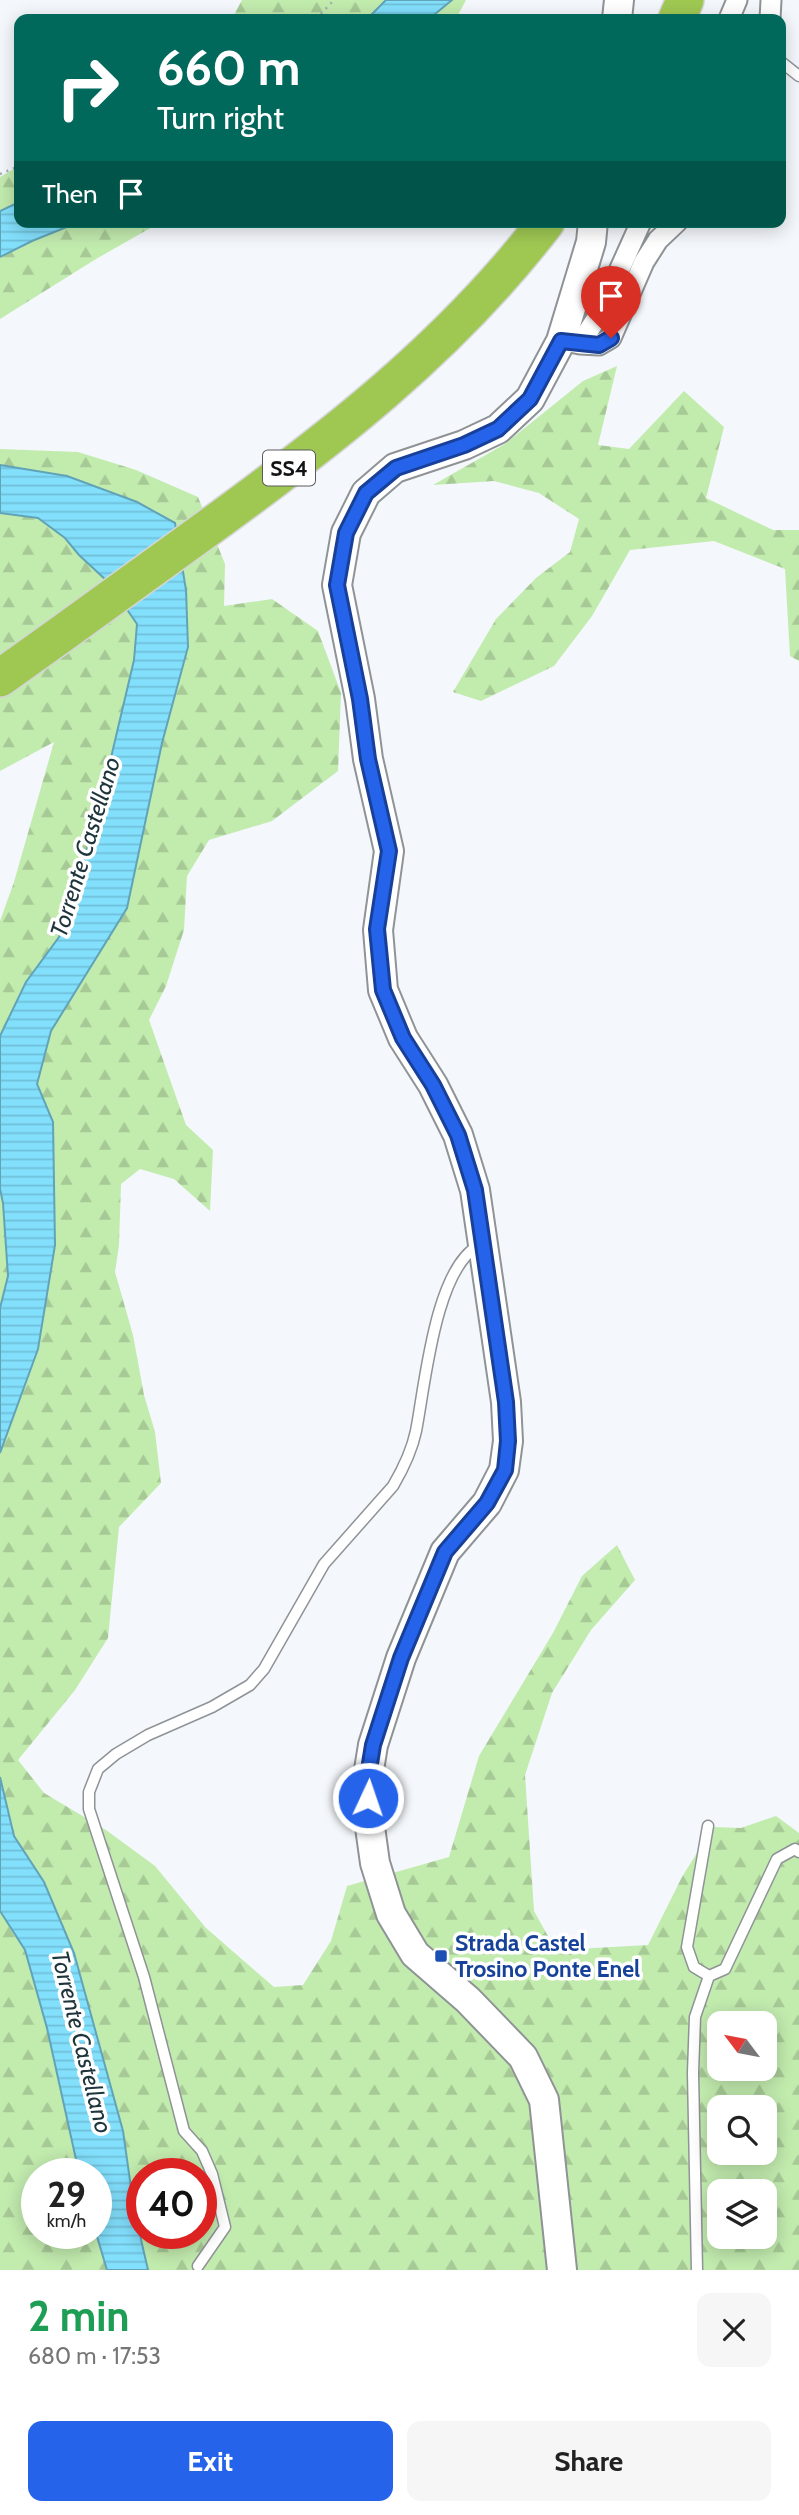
<!DOCTYPE html>
<html lang="en">
<head>
<meta charset="utf-8">
<style>
  body { margin:0; font-family:Cabin,sans-serif; background:#f6f6f6; color:#222; height:100vh; display:flex; flex-direction:column; font-size:26px; white-space:nowrap }
  * { box-sizing:border-box; margin:0 }
  p { font-size:23px; color:#767676 }
  .icon { flex:none; width:38px; height:38px; fill:none; stroke:currentColor; stroke-width:2; stroke-linecap:round; stroke-linejoin:round }
  .map { position:relative; height:2270px; overflow:hidden }
  .drawer { display:flex; flex-direction:column; background:#fff; flex:1 }
  .drawer>* { flex:none }
  .hud { position:absolute; left:14px; top:14px; width:772px; height:214px; border-radius:14px; box-shadow:0 4px 18px #0003; background:#00695c; color:#fff; overflow:hidden }
  .needle { width:46px; rotate:302deg }
  .tools { position:absolute; left:707px; top:2011px; display:grid; gap:14px }
  .tools a { display:grid; place-items:center; width:70px; height:70px; border-radius:14px; background:#fff; box-shadow:0 4px 18px #0003; font-size:35px }
  .speed { position:absolute; left:21px; top:2158px; display:flex; gap:14px; font-size:35px; font-weight:700; text-align:center }
  .speed>* { display:grid; place-content:center; width:91px; height:91px; border-radius:50%; background:#fff; box-shadow:0 4px 18px #0003; line-height:1 }
  .speed small { font-size:18px; font-weight:400 }
  .speed .limit { border:10px solid #d22; background:#fff; color:#111 }
  .pin { position:absolute; display:grid; place-items:center; width:60px; height:60px; color:#fff; margin:-72px -30px; border-radius:50% 50% 50% 0; rotate:-45deg; box-shadow:0 0 7px #0007 }
  .pin .icon { rotate:45deg }
  .me { position:absolute; width:77px; margin:-38px; rotate:3deg; stroke-linejoin:round; filter:drop-shadow(0 0 5px #0008) }
  .turn { display:flex; align-items:center; gap:24px; height:147px; padding:0 28px; font-size:32px }
  .turn .icon { width:91px; height:91px; stroke-width:2.5 }
  .turn b { display:block; font-size:49px; line-height:60px }
  .then { display:flex; align-items:center; height:66px; padding:0 28px; background:#0003; gap:14px; font-size:26px }
  .round { display:grid; place-items:center; flex:none; width:74px; height:74px; border-radius:14px; background:#f6f6f6 }
  .head { display:flex; align-items:center; justify-content:space-between; height:119px; padding:0 28px }
  h1 { font-size:42px; font-weight:700; line-height:52px; color:#1e9e55 }
  .button { display:flex; gap:14px; margin-top:auto; padding:14px 28px }
  .button a { flex:1; height:80px; border-radius:14px; background:#2563eb; color:#fff; font-size:28px; font-weight:700; line-height:80px; text-align:center }
  .button a+a { background:#f6f6f6; color:#222 }
  .map>svg:first-child { display:block }
</style>
</head>
<body>
<div class="map">
<svg width="799" height="2270" viewBox="0 0 799 2270">
  <defs>
    <pattern id="forest-firs" width="22" height="20" patternUnits="userSpaceOnUse" patternTransform="scale(1.75)"><rect width="22" height="20" fill="#c2ebae"/><path d="M5 1l3.5 6h-7zM16 11l3.5 6h-7z" fill="#a6c995"/></pattern>
    <pattern id="water-rules" width="6" height="5" patternUnits="userSpaceOnUse" patternTransform="scale(1.75)"><rect width="6" height="5" fill="#83e0fd"/><path d="M0 2.5h6" fill="none" stroke="#70bfd8"/></pattern>
  </defs>
  <rect width="100%" height="100%" fill="#f4f7fb"/>
  <path fill="url(#forest-firs)" fill-rule="evenodd" d="M242,0H386L367,19H232Z
    M452,0H466L456,19H429Z
    M19,166V202L0,211V177Z
    M79,222H161L96,259L0,319V257L31,241Z
    M617,366L598,445L629,449L684,391L724,427L706,498L773,530H799V661L790,656L785,569L714,541L630,550L592,616L554,666L481,701L453,692L496,619L536,578L570,552L579,519L539,493L494,481L433,485L505,444L583,381Z
    M0,449L78,452L136,470L198,497L225,564L224,606L272,599L318,631L341,693L338,771L272,821L209,840L187,876L184,930L166,986L149,1020L186,1125L213,1150L210,1211L174,1179L140,1169L121,1184L119,1245L115,1272L133,1335L144,1395L155,1432L161,1483L119,1527L108,1638L75,1690L18,1760L44,1793L106,1830L155,1866L206,1928L274,1987L303,1985L331,1941L347,1886L449,1857L479,1756L553,1633L582,1576L617,1545L635,1580L591,1630L552,1693L525,1775L534,1911L549,1938L576,1949L648,1945L682,1877L713,1827L741,1828L776,1816L799,1833V2270H148L134,2209L123,2131L74,1953L44,1882L14,1836L0,1777V1453L55,1245L53,1123L37,1084L50,1031L127,908L162,743L188,647L186,590L174,523L137,502L67,476L0,465ZM719,2023H765V2068H719ZM719,2107H765V2152H719ZM142,2174H201V2233H142ZM719,2191H765V2236H719Z
    M0,513L38,518L65,538L79,555L108,582L137,624L134,660L97,817L59,937L26,982L0,1036V921L14,882L54,742L0,771Z
    M0,1190L3,1203L8,1276L0,1308Z
    M0,1911L25,1950L47,2028L79,2173L37,2174V2233H96L107,2270H0Z"/>
  <path fill="url(#water-rules)" stroke="#61a3b7" stroke-width="2" d="M386,0H452L429,19H367Z
    M19,202V222H79L32,241L0,257V211Z
    M0,465L67,476L137,502L175,523L186,590L188,647L162,743L127,908L51,1031L37,1084L53,1122L55,1245L38,1349L0,1453V1308L8,1276L3,1203L0,1189V1036L26,982L59,937L97,817L134,660L137,624L108,582L79,555L65,538L38,518L0,513Z
    M0,1777L14,1836L44,1882L74,1953L123,2131L134,2209L148,2270H107L96,2233V2174L79,2173L47,2028L25,1950L0,1911Z"/>
  <g fill="none" stroke-linecap="round" stroke-linejoin="round">
    <g stroke="#8f9396" stroke-width="13">
      <path id="lane" d="M780,61L799,76
        M709,1976L725,1969L777,1859L795,1849L799,1852
        M198,2266L225,2227L212,2174L202,2151L184,2131L144,1977L89,1809V1792L98,1769L116,1754L148,1735L212,1707L250,1685L264,1669L324,1564L393,1486C403,1469 412,1450 416,1431C425,1385 435,1270 478,1246
        M697,2270L693,2073L695,2017L709,1976L694,1967L687,1947L708,1826"/>
    </g>
    <g stroke="#8f9396" stroke-width="23">
      <path id="street" d="M729,19L737,0
        M770,19L771,0
        M569,342L580,344L600,313L641,222
        M580,344L599,345L611,338L644,262L658,240L677,222"/>
    </g>
    <g stroke="#8f9396" stroke-width="32">
      <path id="secondary" d="M617,19L619,0
        M562,2270L544,2100L523,2057L468,2000L415,1954L391,1914L375,1863L369,1820L368,1776L373,1745L401,1658L445,1552L487,1503L504,1470L508,1441L506,1402L475,1190L458,1135L433,1085L403,1038L383,990L378,930L389,851L368,759L360,699L337,585L346,533L366,493L395,468L464,445L498,429L530,399L561,341L591,242L593,222"/>
    </g>
    <g stroke="#d5d5d5" stroke-width="40">
      <path id="highway" d="M677,19L685,0
        M0,678C66,631 132,583 197,536C326,443 449,349 546,222"/>
    </g>
    <path stroke="#a9abae" stroke-width="2.5" stroke-dasharray="2 5" stroke-linecap="butt" d="M316,19L334,0
      M0,174L19,166"/>
    <use href="#lane" stroke="#fff" stroke-width="10"/>
    <use href="#street" stroke="#fff" stroke-width="19"/>
    <use href="#secondary" stroke="#fff" stroke-width="28"/>
    <use href="#highway" stroke="#9fc853" stroke-width="37"/>
  </g>
  <g fill="none" stroke-linecap="round" stroke-linejoin="round">
    <g stroke="#184099" stroke-width="18">
      <path id="route" d="M368,1798V1776L373,1745L401,1658L445,1552L487,1503L505,1470L508,1441L506,1402L475,1190L458,1135L433,1085L403,1038L383,990L377,929L389,851L368,759L360,699L337,585L346,533L366,493L396,468L464,445L498,429L530,399L561,341L599,345L611,338"/>
    </g>
    <use href="#route" stroke="#2563eb" stroke-width="12"/>
  </g>
  <rect fill="#1a4fb4" stroke="#fff" stroke-width="2.5" x="434" y="1949" width="14" height="14" rx="3.5"/>
  <g text-anchor="middle" dominant-baseline="central" stroke-width="7" stroke-linejoin="round" paint-order="stroke">
    <rect fill="#fff" stroke="#5a5a5b" stroke-width="2" x="263" y="450.5" width="52" height="35" rx="5"/>
    <g font-size="21" font-weight="bold" fill="#131415">
      <text x="289" y="468">SS4</text>
    </g>
    <g font-size="23" font-weight="bold" fill="#164399" stroke="#fff" text-anchor="start">
      <text x="455" y="1943">Strada Castel<tspan x="455" dy="26">Trosino Ponte Enel</tspan></text>
    </g>
    <g font-size="24" font-style="italic" fill="#1f353c" stroke="#fff">
      <text transform="translate(85 847) rotate(-73)">Torrente Castellano</text>
      <text transform="translate(82 2042) rotate(76)">Torrente Castellano</text>
    </g>
  </g>
</svg>
<div class="tools">
<a><svg class="needle" viewBox="-14 -14 28 28"><path d="M0-13l5 13h-10z" fill="#e53935"/><path d="M0 13l5-13h-10z" fill="#767676"/></svg></a>
<a><svg class="icon" aria-label="search" viewBox="0 0 24 24"><circle cx="10" cy="10" r="6"/><path d="M15 15l6 6"/></svg></a>
<a><svg class="icon" aria-label="layers" viewBox="0 0 24 24"><path d="M12 4l9 5-9 5-9-5zM3 14l9 5 9-5"/></svg></a>
</div>
<div class="speed"><div>29<small>km/h</small></div><div class="limit">40</div></div>
<div class="pin" style="left:611px;top:338px;background:#d93025"><svg class="icon" aria-label="arrive" viewBox="0 0 24 24"><path d="M6 21V4h12l-3 4 3 4H6"/></svg></div>
<svg class="me" style="left:368px;top:1798px" viewBox="-20 -20 40 40"><circle r="17" fill="#2563eb" stroke="#fff" stroke-width="3"/><path d="M0-11L8 9 0 5-8 9z" fill="#fff"/></svg>
<div class="hud">
<div class="turn"><svg class="icon" aria-label="right" viewBox="0 0 24 24"><path d="M7 20v-9h11M14 6l5 5-5 5"/></svg><div><b>660 m</b>Turn right</div></div>
<div class="then">Then<svg class="icon" aria-label="arrive" viewBox="0 0 24 24"><path d="M6 21V4h12l-3 4 3 4H6"/></svg></div>
</div>
</div>
<section class="drawer">
<div class="head"><div><h1>2 min</h1><p>680 m · 17:53</p></div><a class="round"><svg class="icon" aria-label="close" viewBox="0 0 24 24"><path d="M6 6l12 12M18 6L6 18"/></svg></a></div>
<div class="button"><a>Exit</a><a>Share</a></div>
</section>
</body>
</html>
